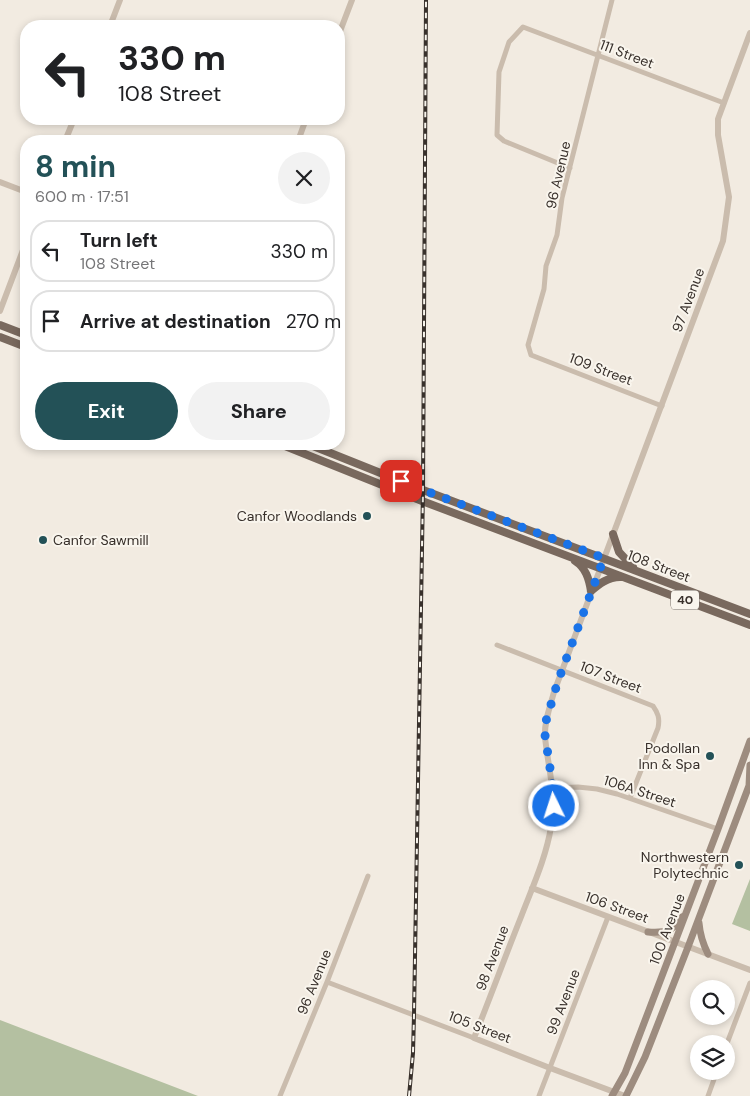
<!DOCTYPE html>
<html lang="en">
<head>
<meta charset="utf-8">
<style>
  body { margin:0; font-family:"DM Sans",sans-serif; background:#f2f2f2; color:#202124; height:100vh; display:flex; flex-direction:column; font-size:19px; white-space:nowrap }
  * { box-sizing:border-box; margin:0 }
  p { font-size:16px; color:#757577 }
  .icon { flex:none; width:28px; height:28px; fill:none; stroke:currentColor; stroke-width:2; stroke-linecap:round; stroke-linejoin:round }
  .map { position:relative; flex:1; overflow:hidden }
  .details { position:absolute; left:20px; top:135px; width:325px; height:315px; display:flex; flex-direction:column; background:#fff; border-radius:20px; box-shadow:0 2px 8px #0003 }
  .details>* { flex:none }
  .top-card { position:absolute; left:20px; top:20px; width:325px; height:105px; border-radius:20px; box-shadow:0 2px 8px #0003; background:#fff; color:#202124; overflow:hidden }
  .buttons { position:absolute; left:690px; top:980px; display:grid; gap:10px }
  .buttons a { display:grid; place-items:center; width:45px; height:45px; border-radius:50%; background:#fff; box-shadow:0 2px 8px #0003; font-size:25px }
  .pin { position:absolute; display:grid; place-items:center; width:42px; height:42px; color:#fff; margin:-21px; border-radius:10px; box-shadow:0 2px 8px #0006 }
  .me { position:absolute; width:55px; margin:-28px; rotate:356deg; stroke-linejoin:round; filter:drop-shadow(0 0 4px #0008) }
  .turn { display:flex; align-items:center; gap:18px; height:105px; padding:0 15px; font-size:22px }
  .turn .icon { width:65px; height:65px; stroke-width:2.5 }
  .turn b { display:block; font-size:35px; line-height:42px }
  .round { display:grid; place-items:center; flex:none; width:52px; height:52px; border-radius:26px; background:#f2f2f2 }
  .overview { display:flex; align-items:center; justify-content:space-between; height:85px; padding:0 15px }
  h1 { font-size:30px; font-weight:700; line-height:38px; color:#235157 }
  .cta { display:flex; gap:10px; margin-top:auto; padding:10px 15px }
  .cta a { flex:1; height:58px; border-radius:30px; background:#235157; color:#fff; font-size:20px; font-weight:700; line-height:58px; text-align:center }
  .cta a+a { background:#f2f2f2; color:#202124 }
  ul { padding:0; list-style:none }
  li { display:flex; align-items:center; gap:15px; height:62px; margin:0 10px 8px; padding:0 5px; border:2px solid #e0e0e0; border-radius:20px }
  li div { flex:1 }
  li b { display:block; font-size:19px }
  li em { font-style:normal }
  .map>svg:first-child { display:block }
</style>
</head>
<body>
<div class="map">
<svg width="750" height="1096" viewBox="0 0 750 1096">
  <rect width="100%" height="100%" fill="#f2ebe1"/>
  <path fill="#b4c0a1" d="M750,879V931L732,924Z
    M0,1020L198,1096H0Z"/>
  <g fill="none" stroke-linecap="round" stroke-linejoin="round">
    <path stroke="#cabcad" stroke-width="5" d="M612,0L562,198L557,235L546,266L544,289L528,345L531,355L662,406
      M570,168L504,141L497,135L499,72L509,42L523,27L724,103
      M497,645L653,706C658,713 660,718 658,728L630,798
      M553,788L578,787L597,789L617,794L718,829
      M327,982L474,1038
      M726,1046L750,983
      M280,1096L327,982L368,876
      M539,1096L608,917
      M708,1096L717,1071"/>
    <path stroke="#cabcad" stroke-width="6" d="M110,26L120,0
      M339,34L352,0
      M65,141L74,119
      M298,141L306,119
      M0,182L26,192
      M0,311L26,242
      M532,888L750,970
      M625,1096L550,1068L474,1038C490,998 505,957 521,917C532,888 546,858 551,827C557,795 548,768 545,737C544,722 550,707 554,692L723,241L729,197L718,135V119L750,33"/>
    <path stroke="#9d8c7f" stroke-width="7" d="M749,786L750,765
      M699,923C700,935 703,944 708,954
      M648,932C666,933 672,932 682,917
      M612,1096L625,1073L718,829L750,741
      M626,1096L645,1057L688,947L750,783"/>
    <path stroke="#79695e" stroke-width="8" d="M0,325L26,335
      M0,337L26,347
      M280,444L422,501L750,625
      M308,444L423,490L750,614
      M613,534L619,552L633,567
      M575,561C586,568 589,579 591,591
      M591,591C599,584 608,577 620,577"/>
    <g stroke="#38302b" stroke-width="4">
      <path id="rail" d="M409,1096L413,1053L414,1015L423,490L426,0"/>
    </g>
    <use href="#rail" stroke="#f9f5ed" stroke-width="2" stroke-dasharray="5.5" stroke-linecap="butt"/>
  </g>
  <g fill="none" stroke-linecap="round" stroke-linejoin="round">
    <path stroke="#1a73e8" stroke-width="9" stroke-dasharray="0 16.2" d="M401,481L423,490L604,558L558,681L546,721L545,735L553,788L554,806"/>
  </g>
  <g fill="#235157" stroke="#f9f5ed" stroke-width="2">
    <circle cx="367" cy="516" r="5"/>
    <circle cx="43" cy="540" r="5"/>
    <circle cx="710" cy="756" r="5"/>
    <circle cx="739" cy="865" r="5"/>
  </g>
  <g text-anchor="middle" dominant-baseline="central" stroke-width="4" stroke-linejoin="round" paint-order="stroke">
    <rect fill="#f9f5ed" stroke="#726b65" stroke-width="1" x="671" y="590.5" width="28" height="19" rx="4"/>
    <g font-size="12" font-weight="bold" fill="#38302b">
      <text x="685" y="600">40</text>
    </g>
    <g font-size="14" fill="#38302b" stroke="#f9f5ed">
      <text transform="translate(627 54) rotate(21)">111 Street</text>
      <text transform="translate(558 175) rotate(-77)">96 Avenue</text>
      <text transform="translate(688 300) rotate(-69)">97 Avenue</text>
      <text transform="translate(601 369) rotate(21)">109 Street</text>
      <text transform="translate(659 566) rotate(21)">108 Street</text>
      <text transform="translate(611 677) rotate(21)">107 Street</text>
      <text transform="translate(640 791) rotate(18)">106A Street</text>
      <text transform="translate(617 907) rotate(20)">106 Street</text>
      <text transform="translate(667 929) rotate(-69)">100 Avenue</text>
      <text transform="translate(492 958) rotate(-69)">98 Avenue</text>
      <text transform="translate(314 982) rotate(-68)">96 Avenue</text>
      <text transform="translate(563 1002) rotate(-69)">99 Avenue</text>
      <text transform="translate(480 1027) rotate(21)">105 Street</text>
    </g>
    <g font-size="14" fill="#38302b" stroke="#f9f5ed" text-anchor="end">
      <text x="357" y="516">Canfor Woodlands</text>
      <text x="53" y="540" text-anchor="start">Canfor Sawmill</text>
      <text x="700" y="748">Podollan<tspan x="700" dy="16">Inn &amp; Spa</tspan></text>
      <text x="729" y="857">Northwestern<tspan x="729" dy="16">Polytechnic</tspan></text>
    </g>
  </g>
</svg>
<div class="buttons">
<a><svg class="icon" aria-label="search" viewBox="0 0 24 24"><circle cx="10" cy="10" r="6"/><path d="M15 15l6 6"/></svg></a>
<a><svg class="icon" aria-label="layers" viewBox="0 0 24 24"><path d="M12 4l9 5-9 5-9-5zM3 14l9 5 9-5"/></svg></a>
</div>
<div class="pin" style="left:401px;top:481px;background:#d93025"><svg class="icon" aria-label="arrive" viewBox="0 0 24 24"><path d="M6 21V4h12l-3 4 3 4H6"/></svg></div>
<svg class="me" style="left:554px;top:806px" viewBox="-20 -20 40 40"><circle r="17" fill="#1a73e8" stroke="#fff" stroke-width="3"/><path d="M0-11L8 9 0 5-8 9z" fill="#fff"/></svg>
<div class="top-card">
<div class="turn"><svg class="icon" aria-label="left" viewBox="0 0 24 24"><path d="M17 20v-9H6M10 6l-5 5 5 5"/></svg><div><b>330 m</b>108 Street</div></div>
</div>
<section class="details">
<div class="overview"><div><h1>8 min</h1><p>600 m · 17:51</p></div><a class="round"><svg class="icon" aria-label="close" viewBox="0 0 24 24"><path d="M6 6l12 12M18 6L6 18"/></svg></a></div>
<ul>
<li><svg class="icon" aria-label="left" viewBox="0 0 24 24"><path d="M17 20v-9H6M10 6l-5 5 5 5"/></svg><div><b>Turn left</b><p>108 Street</p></div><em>330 m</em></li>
<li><svg class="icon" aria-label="arrive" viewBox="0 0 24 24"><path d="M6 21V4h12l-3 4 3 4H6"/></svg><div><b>Arrive at destination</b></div><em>270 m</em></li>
</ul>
<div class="cta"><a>Exit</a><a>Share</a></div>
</section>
</div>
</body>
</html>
